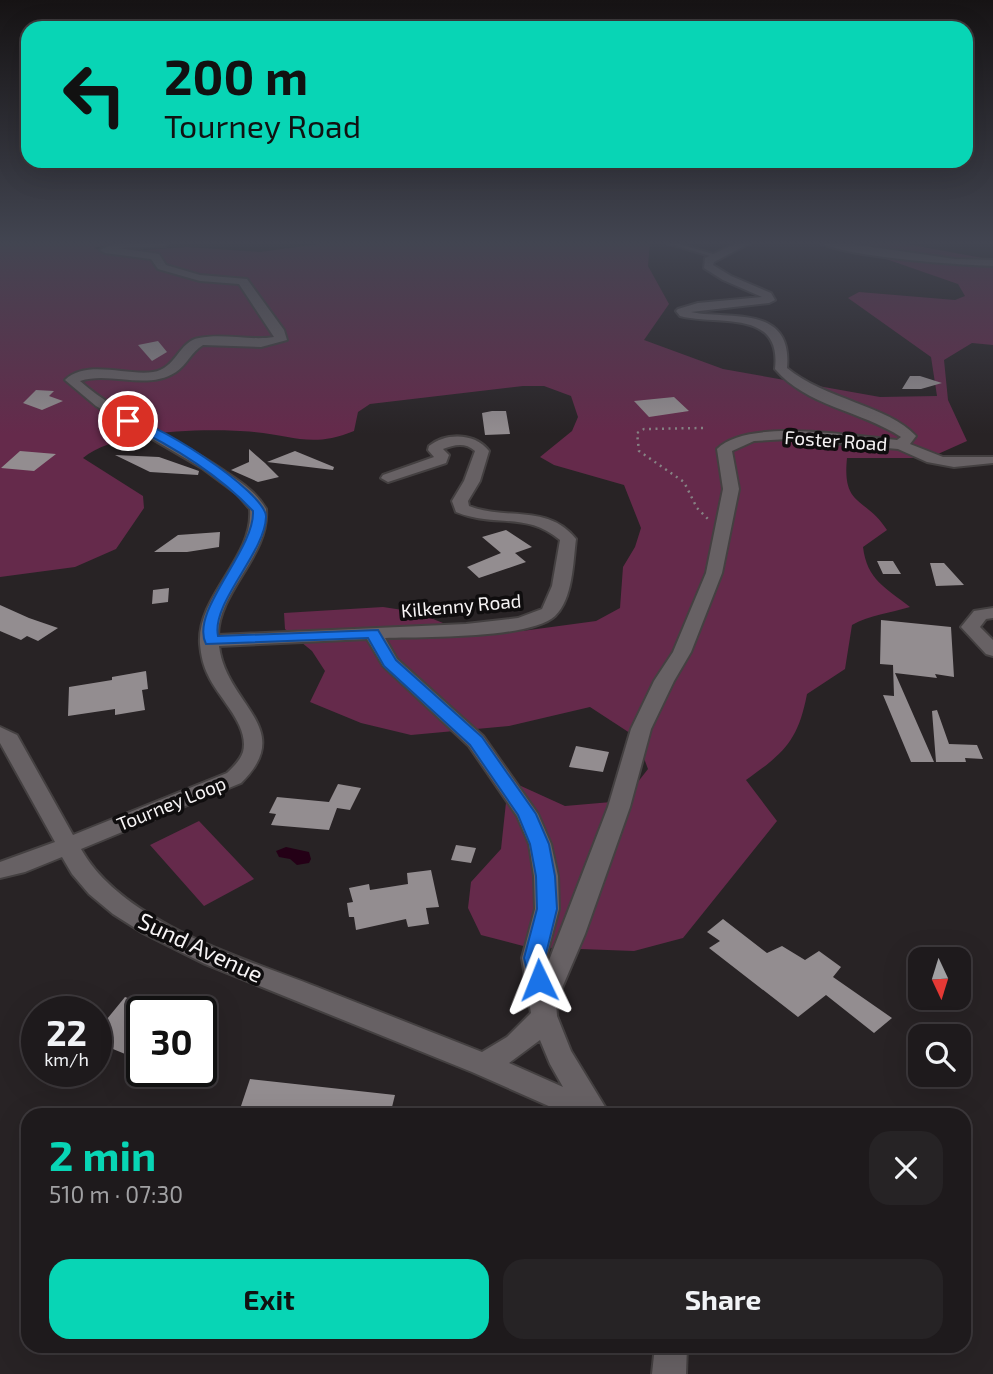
<!DOCTYPE html>
<html lang="en">
<head>
<meta charset="utf-8">
<style>
  body { margin:0; font-family:"Exo 2",sans-serif; background:#262325; color:#f1f3f6; height:100vh; display:flex; flex-direction:column; font-size:26px; white-space:nowrap }
  * { box-sizing:border-box; margin:0 }
  p { font-size:23px; color:#a1a1a3 }
  .icon { flex:none; width:38px; height:38px; fill:none; stroke:currentColor; stroke-width:2; stroke-linecap:round; stroke-linejoin:round }
  .map { position:relative; flex:1; overflow:hidden }
  .drawer { position:absolute; left:21px; top:1108px; width:950px; height:245px; display:flex; flex-direction:column; background:#1e1a1c; border-radius:21px; box-shadow:0 7px 28px #0002,0 0 0 2px #3c383b }
  .drawer>* { flex:none }
  .banner { position:absolute; left:21px; top:21px; width:952px; height:147px; border-radius:21px; box-shadow:0 7px 28px #0002,0 0 0 2px #3c383b; background:#08d5b5; color:#111; overflow:hidden }
  .needle { width:46px; rotate:176deg }
  .controls { position:absolute; left:908px; top:947px; display:grid; gap:14px }
  .controls a { display:grid; place-items:center; width:63px; height:63px; border-radius:14px; background:#1e1a1c; box-shadow:0 7px 28px #0002,0 0 0 2px #3c383b; font-size:35px }
  .speed { position:absolute; left:21px; top:996px; display:flex; gap:14px; font-size:35px; font-weight:700; text-align:center }
  .speed>* { display:grid; place-content:center; width:91px; height:91px; border-radius:50%; background:#1e1a1c; box-shadow:0 7px 28px #0002,0 0 0 2px #3c383b; line-height:1 }
  .speed small { font-size:18px; font-weight:400 }
  .speed .limit { border:4px solid #111; border-radius:10px; background:#fff; color:#111 }
  .pin { position:absolute; display:grid; place-items:center; width:60px; height:60px; color:#fff; margin:-30px; border:4px solid #fff; border-radius:50%; box-shadow:0 2px 7px #0007 }
  .me { position:absolute; width:77px; margin:-38px; rotate:358deg; stroke-linejoin:round; filter:drop-shadow(0 0 5px #0008) }
  .turn { display:flex; align-items:center; gap:24px; height:147px; padding:0 28px; font-size:32px }
  .turn .icon { width:91px; height:91px; stroke-width:2.5 }
  .turn b { display:block; font-size:49px; line-height:60px }
  .round { display:grid; place-items:center; flex:none; width:74px; height:74px; border-radius:21px; background:#262325 }
  .headline { display:flex; align-items:center; justify-content:space-between; height:119px; padding:0 28px }
  h1 { font-size:42px; font-weight:700; line-height:52px; color:#08d5b5 }
  .cta { display:flex; gap:14px; margin-top:auto; padding:14px 28px }
  .cta a { flex:1; height:80px; border-radius:21px; background:#08d5b5; color:#111; font-size:28px; font-weight:700; line-height:80px; text-align:center }
  .cta a+a { background:#262325; color:#f1f3f6 }
  .map>svg:first-child { display:block }
</style>
</head>
<body>
<div class="map">
<svg width="993" height="1374" viewBox="0 0 993 1374">
  <rect width="100%" height="100%" fill="#282325"/>
  <path fill="#652a4b" d="M0,242H118L94,248L105,253L187,247L260,252L334,242H650L648,266L669,304L644,340L723,369L880,397L937,396L931,357L848,298L859,292L955,300L965,296L958,284L837,242H896L993,260V345L972,343L944,360L948,400L967,441L929,458H847C842,508 865,496 887,530L863,547C867,580 886,588 910,607C890,613 870,615 852,625L845,669L807,694C798,741 784,753 746,780L777,821L683,938L634,951L527,947L481,935L468,908L471,882L501,849L507,793L521,786L565,806L623,801L648,769L636,737L590,707L509,726L411,735L361,723L310,702L325,671L312,651L285,629L284,613L383,607L416,612L465,632L522,631L596,621L620,608L623,567L635,547L641,528L624,485L554,465L540,457L572,431L578,417L571,396L544,386H523L370,404L358,412L354,431C312,448 295,436 254,432C208,428 119,429 83,458L143,496L144,508L116,549L75,567L0,577Z
    M199,821L254,879L204,906L150,845Z"/>
  <path fill="#240016" d="M286,847L309,852L311,859L309,863L297,865L290,859L279,857L276,851Z"/>
  <path fill="#938d90" d="M158,341L167,352L152,361L138,345Z
    M910,376H920L942,383L921,389H902Z
    M36,390L54,391L49,396L63,401L42,410L23,403Z
    M674,397L689,411L649,417L634,401Z
    M492,411H506L510,434L485,435L482,413Z
    M249,449L265,463L279,477L258,482L231,470L249,462Z
    M20,451L56,454L34,471L1,468Z
    M295,451L334,467L333,470L267,462Z
    M115,455L159,457L199,471L198,475L150,472Z
    M506,530L532,547L515,553L526,562L479,578L467,567L501,553L482,537Z
    M220,532L219,547L187,552H154L178,535Z
    M877,561H893L901,574H883Z
    M930,563H944L964,585L936,586Z
    M169,588L168,602L152,604L153,590Z
    M0,605L29,618L58,628L38,641L27,636L21,640L0,631Z
    M881,620L951,627L954,677L935,674L937,678L895,673L934,762H911L883,695L894,696L893,665L880,664Z
    M146,671L148,689L142,690L145,710L115,715V709L68,716L69,687L112,680V677Z
    M937,710L949,744L977,745L983,759L965,758L966,762H936L932,711Z
    M576,746L609,752L603,772L569,767Z
    M338,784L361,788L350,810L337,808L329,830L271,825L276,814L269,813L277,797L329,802Z
    M456,845L476,848L471,863L451,860Z
    M431,870L439,907L426,908L429,924L408,927L406,919L356,930L354,917H349L347,903L353,902L349,888L369,884L370,890L408,884L407,873Z
    M723,919L767,953L782,946L805,960L819,951L841,967L833,977L892,1018L874,1033L826,995L798,1017L709,948L720,941L707,932Z
    M125,997L160,1010L128,1012L142,1017V1061L96,1042V1015L107,1019Z
    M250,1079L395,1095L390,1115H238Z"/>
  <g fill="none" stroke-linecap="round" stroke-linejoin="round">
    <g stroke="#444041" stroke-width="4">
      <path id="service" d="M663,242H672L720,256L717,258Z"/>
    </g>
    <g stroke="#444041" stroke-width="4">
      <path id="minor" d="M118,242H169L165,246L118,248L159,254L166,265L200,275L247,279L284,330L287,340L261,347L203,345C191,352 187,365 176,372C147,391 110,371 80,381C122,418 180,439 227,473C242,483 256,492 266,509C270,555 219,590 218,635L466,624L518,618L542,609L552,586L560,540C526,511 495,528 456,512L452,501L464,481L475,451C465,442 454,445 443,449L449,455L446,463L388,482L381,478L383,475L434,457L428,450L429,446C446,432 476,433 489,451L480,481L468,501L469,506C506,521 547,503 576,539C573,562 573,599 555,616C530,639 421,637 385,638L397,659L483,736L538,814L551,844L558,876L559,909L546,958L548,963L608,807L631,729L654,681L673,652L706,573L723,489L717,449C748,417 855,437 897,440L901,437C862,411 806,406 775,369C782,308 717,326 680,316L676,311L678,309L698,303L762,297L723,280L704,268L705,258L739,242H752L714,262L713,265L731,276L771,293L775,300L769,303L691,312C729,320 793,304 787,368C824,399 889,406 916,436L910,444L943,457H993V463L954,467L927,462L898,449L788,439L754,441L732,451L739,489L722,573L691,652L674,681L651,729L630,807L585,934L556,1002L557,1016L571,1051L610,1115H569L472,1072L205,964L143,933L113,914L89,894L72,874L62,857L25,872L0,878V862L55,842L0,743V727L17,735L73,835L227,773C233,767 240,761 243,752C250,725 218,698 208,675C203,665 201,655 200,644C197,595 254,558 250,509L237,494L202,468L96,406L65,380C86,359 127,376 153,372C176,369 179,341 199,338C223,333 250,341 274,337L239,284L200,281L158,269L151,259L105,253L100,250ZM367,639L383,666L469,746L517,816L529,844L534,876L535,909L522,958L531,1013L507,1037L482,1052C427,1030 372,1009 317,987C242,958 122,922 81,849L241,783C297,728 226,705 219,646ZM540,1040L550,1064L563,1087L509,1063Z
        M820,242H837L955,259L993,260V266C960,265 843,257 820,242Z
        M993,608V618L986,619L980,627L993,640V656L986,654L961,627L974,611Z
        M655,1346H687L686,1374H652Z"/>
    </g>
    <path stroke="#868284" stroke-width="2.5" stroke-dasharray="2 4.5" stroke-linecap="butt" d="M703,428L644,429L637,433L639,451L684,482L697,508L710,521"/>
    <use href="#service" fill="#676164" fill-rule="evenodd"/>
    <use href="#minor" fill="#676164" fill-rule="evenodd"/>
  </g>
  <linearGradient id="sky" x2="0" y2="1"><stop stop-color="#161314"/><stop offset="0.56" stop-color="#424551"/><stop offset="1" stop-color="#424551" stop-opacity="0"/></linearGradient>
  <rect width="993" height="434" fill="url(#sky)"/>
  <path fill="#1a73e8" stroke="#114b97" stroke-width="2" d="M124,418C147,415 267,492 266,517C265,553 211,603 218,636L378,630L396,660L482,737L536,814L549,844L555,876L557,909L545,958L549,980L546,986L539,988L531,986L524,958L537,909L536,876L530,844L518,815L470,745L384,666L368,638L206,644C189,611 255,550 253,511C217,473 171,445 124,423Z"/>
  <g text-anchor="middle" dominant-baseline="central" stroke-width="7" stroke-linejoin="round" paint-order="stroke">
    <g font-size="19" fill="#f7f4f5" stroke="#0f0d0e">
      <text transform="translate(836 440) rotate(4)">Foster Road</text>
      <text transform="translate(461 605) rotate(-5)">Kilkenny Road</text>
      <text transform="translate(171 803) rotate(-22)">Tourney Loop</text>
    </g>
    <g font-size="23" fill="#f7f4f5" stroke="#0f0d0e">
      <text transform="translate(201 947) rotate(25)">Sund Avenue</text>
    </g>
  </g>
</svg>
<div class="controls">
<a><svg class="needle" viewBox="-14 -14 28 28"><path d="M0-13l5 13h-10z" fill="#e53935"/><path d="M0 13l5-13h-10z" fill="#a1a1a3"/></svg></a>
<a><svg class="icon" aria-label="search" viewBox="0 0 24 24"><circle cx="10" cy="10" r="6"/><path d="M15 15l6 6"/></svg></a>
</div>
<div class="speed"><div>22<small>km/h</small></div><div class="limit">30</div></div>
<div class="pin" style="left:128px;top:421px;background:#d93025"><svg class="icon" aria-label="arrive" viewBox="0 0 24 24"><path d="M6 21V4h12l-3 4 3 4H6"/></svg></div>
<svg class="me" style="left:539px;top:980px" viewBox="-20 -20 40 40"><path d="M0-17L14 15 0 8-14 15z" fill="#1a73e8" stroke="#fff" stroke-width="4"/></svg>
<div class="banner">
<div class="turn"><svg class="icon" aria-label="left" viewBox="0 0 24 24"><path d="M17 20v-9H6M10 6l-5 5 5 5"/></svg><div><b>200 m</b>Tourney Road</div></div>
</div>
<section class="drawer">
<div class="headline"><div><h1>2 min</h1><p>510 m · 07:30</p></div><a class="round"><svg class="icon" aria-label="close" viewBox="0 0 24 24"><path d="M6 6l12 12M18 6L6 18"/></svg></a></div>
<div class="cta"><a>Exit</a><a>Share</a></div>
</section>
</div>
</body>
</html>
